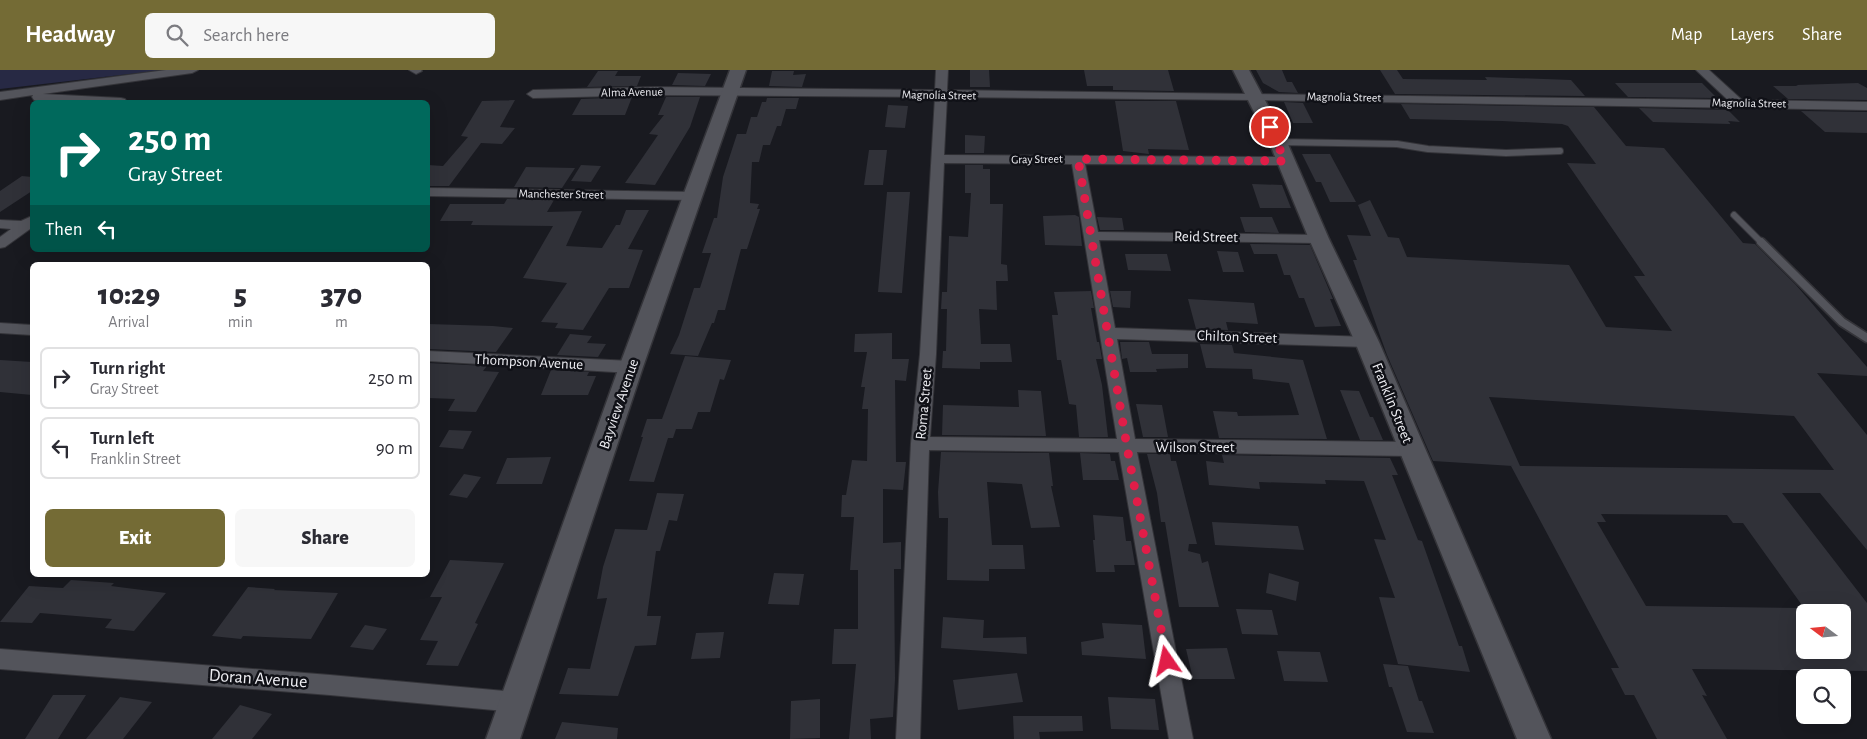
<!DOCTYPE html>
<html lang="en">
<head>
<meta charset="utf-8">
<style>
  body { margin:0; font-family:"Alegreya Sans",sans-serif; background:#f7f7f7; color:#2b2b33; height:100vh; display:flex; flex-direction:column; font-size:19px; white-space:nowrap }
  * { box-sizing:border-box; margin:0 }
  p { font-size:16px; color:#7c7c81 }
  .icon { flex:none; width:28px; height:28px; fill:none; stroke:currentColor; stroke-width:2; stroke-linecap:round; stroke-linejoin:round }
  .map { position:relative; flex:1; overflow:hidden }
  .details { position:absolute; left:30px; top:192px; width:400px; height:315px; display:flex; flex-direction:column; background:#fff; border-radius:8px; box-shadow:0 5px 20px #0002 }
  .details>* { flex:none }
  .banner { position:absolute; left:30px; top:30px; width:400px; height:152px; border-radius:8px; box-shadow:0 5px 20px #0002; background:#00695c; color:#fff; overflow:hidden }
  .needle { width:32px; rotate:286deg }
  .buttons { position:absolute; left:1796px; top:534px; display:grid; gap:10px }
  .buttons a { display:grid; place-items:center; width:55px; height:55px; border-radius:8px; background:#fff; box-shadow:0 5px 20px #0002; font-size:25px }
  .pin { position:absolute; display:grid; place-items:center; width:42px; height:42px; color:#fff; margin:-21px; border:2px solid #fff; border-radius:50%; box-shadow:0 1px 5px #0007 }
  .me { position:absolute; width:55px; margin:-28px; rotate:349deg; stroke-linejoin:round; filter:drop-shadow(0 0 4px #0008) }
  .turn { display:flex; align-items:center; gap:18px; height:105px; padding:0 15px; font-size:22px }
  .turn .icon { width:65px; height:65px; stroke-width:2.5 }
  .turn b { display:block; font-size:35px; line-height:42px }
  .then { display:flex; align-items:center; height:48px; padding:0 15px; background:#0003; gap:10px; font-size:19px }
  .eta { display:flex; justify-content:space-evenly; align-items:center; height:85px; text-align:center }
  .eta b { font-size:30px; font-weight:800; line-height:35px }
  .primary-button { display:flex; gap:10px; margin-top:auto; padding:10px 15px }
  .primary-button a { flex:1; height:58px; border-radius:8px; background:#746b35; color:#fff; font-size:20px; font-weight:800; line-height:58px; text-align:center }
  .primary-button a+a { background:#f7f7f7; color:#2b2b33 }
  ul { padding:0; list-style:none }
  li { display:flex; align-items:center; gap:15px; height:62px; margin:0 10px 8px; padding:0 5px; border:2px solid #e1e1e2; border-radius:8px }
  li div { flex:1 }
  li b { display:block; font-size:19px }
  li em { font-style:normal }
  header { display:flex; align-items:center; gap:30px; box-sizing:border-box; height:70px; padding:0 25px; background:#746b35; color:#fff }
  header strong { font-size:24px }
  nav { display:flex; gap:28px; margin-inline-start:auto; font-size:18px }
  .search { width:350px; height:45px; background:#f7f7f7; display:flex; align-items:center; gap:12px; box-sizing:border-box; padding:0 18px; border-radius:8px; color:#7c7c81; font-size:19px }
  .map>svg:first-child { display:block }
</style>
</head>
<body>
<header>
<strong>Headway</strong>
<div class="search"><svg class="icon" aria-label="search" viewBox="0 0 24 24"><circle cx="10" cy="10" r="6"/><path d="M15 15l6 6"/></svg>Search here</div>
<nav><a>Map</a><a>Layers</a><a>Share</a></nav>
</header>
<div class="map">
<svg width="1867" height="669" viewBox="0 0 1867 669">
  <rect width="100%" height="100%" fill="#191a20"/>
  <path fill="#272944" d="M0,0H164L0,19Z"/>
  <path fill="#303138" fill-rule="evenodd" d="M970,0H989L990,17H970Z
    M1084,0H1168L1174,21L1113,20V16H1087Z
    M1256,0H1282L1287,12H1292L1298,23L1279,22L1263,13Z
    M1380,0H1397L1403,9L1487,10L1485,7L1571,10L1585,26L1395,24Z
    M598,1H618L615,6H641L637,16L587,17Z
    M772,1H794L793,5L806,4L802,17L769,16Z
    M678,3L711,4L705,16L672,15Z
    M1615,13H1702L1717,28L1628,27Z
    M1858,13L1867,18V30L1788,29L1773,16H1798L1796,15Z
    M632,27L625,45H572L581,29Z
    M666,27H700L690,57L655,115L625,113L658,65L649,64L664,45H658Z
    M767,28H799L796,39H786L781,56H777L770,75H763L759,92H752L750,133L759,134L757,139H760L747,179H741L725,240H718L714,253H712L698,286L670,284L679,265L694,218H700L711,183H702L714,148H717L723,107L737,64H746L751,47H757L762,32H766Z
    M515,30L500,57L515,58L502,74L481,73L449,116H428V95L443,96L468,67L461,66L482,31Z
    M1115,31H1176L1189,80L1148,79L1149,84L1123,81Z
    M1284,32L1303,33L1313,53H1293Z
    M1401,34L1594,37L1626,76L1664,78L1743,173L1755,174L1796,215L1867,297V306L1817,303L1867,365V480L1820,423H1782L1867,533V601L1692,599L1707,626L1702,625L1727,669H1657L1634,625H1625L1611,598H1619L1511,396H1513L1433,391L1387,285L1353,190H1357L1347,165L1371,166L1358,135L1370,130L1388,167L1399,168L1407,187L1569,195L1606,257L1672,261L1634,206H1645L1567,93L1596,94L1568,56L1562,54L1502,51L1410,49ZM1489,327L1794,346L1834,400L1520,396ZM1601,444L1727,445L1733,453H1743L1804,538L1646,536L1597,452H1606ZM1805,540L1807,542H1842V580H1805Z
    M888,35L908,36L905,58L885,57Z
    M1639,38L1728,40L1740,52L1728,51L1731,54L1653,52Z
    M1801,41L1867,42V63L1825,62Z
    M965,65L985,66L984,83H965Z
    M869,80H887L883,115H864Z
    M1302,84H1330L1356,132H1330L1321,112H1316Z
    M581,95L601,96L591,112L571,111Z
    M965,95H983V99H990V134H1003L1001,194L1007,195L1008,211H996L997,240L979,239L981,274H1010L1012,292H980V299L942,298L943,281H946L947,239H941L942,222H947L949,166L968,167L971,123H965Z
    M526,97L575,98L562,118L514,117Z
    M22,106L32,107V121L0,142V121Z
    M1252,114L1282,115L1291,138H1260Z
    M887,122H910L902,223L878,222Z
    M507,129L554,130L547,142L582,141L566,176L602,178L616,155H620L626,140H649L628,179L643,180L629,218H609L583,260L555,258L558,253L541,252L567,213L523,208L553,156L471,155L473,151H440L450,134H504Z
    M1075,145L1079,147L1082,176L1045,175L1043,146Z
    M1097,147L1122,148L1124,160H1100Z
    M1240,147H1272L1279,163L1245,162Z
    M1250,174L1310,175L1333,229H1330L1341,256L1315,257L1304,228H1299L1290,205H1284L1277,184H1254Z
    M1217,181L1238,182L1244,202H1223Z
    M1125,184H1167L1171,201L1128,200Z
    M1091,221L1094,238H1091L1097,272H1099L1102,289H1096L1102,315L1108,367H1079L1076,335L1069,334L1061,290H1057L1052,245H1058L1054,222Z
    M1110,221H1131L1130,238L1113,237Z
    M1188,229L1254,233L1258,254L1226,252L1228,260L1196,259Z
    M428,254L493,256L513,258L496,282L428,279Z
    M892,263V289H909L906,311L895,310L896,392H906L903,420L883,419V473L901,472V499H894L895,609L893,647L870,649L871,669H849L856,594H832L834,559H858V500H850L854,447H841L842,425H846L852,390L867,391L868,339H862L865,317H861L867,282H854L855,264Z
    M570,264L592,266L587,273L606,274L598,287L557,285Z
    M1120,272H1149L1152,284H1188V298L1156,299L1157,302H1130L1127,288L1122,289Z
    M1200,274L1232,275L1234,283L1303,290L1327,369L1219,368L1213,341L1237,342L1238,346L1299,345L1289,313L1253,309L1252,299L1206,298Z
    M685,286L731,290L724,310L720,309L710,342H698L692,359H676L673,368H668L654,412L629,411L643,367H641L647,349H662Z
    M0,290L32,292V325L0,322Z
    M428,293L487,296L483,301L499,302L476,342L448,341L455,329L428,328Z
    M551,300L589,302L587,306H596L588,325H541Z
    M1018,320L1041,321L1046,366L942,365L943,335L1019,337Z
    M1340,320L1359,321L1370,347H1373L1383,370H1360Z
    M1136,334L1162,335L1168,367H1143Z
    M449,360L472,361L463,379L439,377Z
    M941,382L1049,383L1053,416H1051L1060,457L1031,458L1022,414L987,412L992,475H1023L1025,499H989V511L947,510L948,448H939L938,422Z
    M1080,383L1110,384L1111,391H1115L1119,410H1083Z
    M1147,384H1170L1171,391H1176L1197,474H1189L1188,481L1200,484L1202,493L1208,491L1219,537H1179L1165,452H1161L1157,423Z
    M1222,385L1390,388L1398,405H1392L1418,470L1422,471L1459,576H1462L1470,602L1398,594L1379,527L1395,528L1374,469L1386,470L1364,411L1325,410L1326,414L1259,412L1260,419L1209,415L1206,391L1224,393Z
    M551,387L542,414H496L507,388Z
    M464,404L481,407L467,428L449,425Z
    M657,423L684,424L677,451L669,450L660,481H656L647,546H661L656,575L635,576L618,626L559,624L568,598L590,599L607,528L597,529L603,497L615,459L647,460Z
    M1093,445L1123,447L1126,471H1131L1135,495H1114L1115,502H1096L1093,470H1095Z
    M1212,452L1298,456L1304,480L1215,475Z
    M450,490L504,493L475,553L478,554L458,596L426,595L438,571L420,570L442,527H430Z
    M774,503L804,504L799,535L768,534Z
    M1269,503L1299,512L1296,531L1266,523Z
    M71,510L114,513L111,516L166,523L134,561L105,558L112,549L40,543L32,553L0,552L29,516L63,518Z
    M248,517L275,519L274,520L338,523L311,569L243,566L241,569L212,566Z
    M1236,539L1272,540L1278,565L1242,564Z
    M943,547L984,550L983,568L1026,567L1027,584L941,578Z
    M1102,553L1142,555L1146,589L1082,585L1081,572L1104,568Z
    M365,555L387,559L373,580L350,577Z
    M724,562L720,588L691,589L696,563Z
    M1227,578L1235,609H1193L1186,579Z
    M1277,581L1320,582L1328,612L1284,611Z
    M1383,594L1408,596L1419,631H1422L1434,663L1407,662L1392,617H1389Z
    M1017,603L1023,632L958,640L953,610Z
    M53,625H86L58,669H25Z
    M120,627L152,632L123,669H86Z
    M1108,627L1155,629L1159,660L1111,659Z
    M820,629V668L790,669L791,631Z
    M240,635L272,644L252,669H212Z
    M1013,646H1082L1083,661L1039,662L1040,669H1014Z
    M562,652L618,658L617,669H555Z"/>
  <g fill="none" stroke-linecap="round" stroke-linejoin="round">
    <g stroke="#343439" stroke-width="8">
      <path id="lane-far1" d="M1278,72L1397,74L1428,79L1506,83L1560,81
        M1734,145L1762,173"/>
    </g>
    <g stroke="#343439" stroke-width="11">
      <path id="lane" d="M1761,172L1842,252L1867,268"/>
    </g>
    <g stroke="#343439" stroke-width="2">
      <path id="street" d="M166,0H198L192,3L43,24L121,28L125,29L127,32L38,31L34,30L32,27L33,25L0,30V22Z
        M409,0H421L422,1L416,4Z
        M936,0H948L947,20L1728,30L1696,0H1709L1742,30L1867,32V40L1254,30L947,27L944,85L1285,87L1292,91L1285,95L1085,94L1098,162L1319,165L1324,166L1326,169L1324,172L1319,173L1099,170L1115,258L1367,267L1373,268L1375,272L1373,276L1367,277L1117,269L1135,369L1411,372L1417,374L1420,379L1417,384L1411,386L1137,382L1193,669H1169L1119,382L929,380L920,669H896L911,373L920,284L935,27L656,25L533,28L527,24L533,20L656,17L935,20ZM944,93L1072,94L1117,369L930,367L936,284Z
        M428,118L694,122L701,126L694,130L428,126Z
        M32,146V156L30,159L5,177L0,178V167L11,159L0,158V150L21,151Z
        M0,253L32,255V265L0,263Z
        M428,281L631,291L637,293L639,297L637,301L631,303L428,291Z
        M0,579L330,605L515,622L523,625L526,632L523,639L515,642L330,625L0,599Z"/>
    </g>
    <g stroke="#343439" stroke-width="3">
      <path id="secondary" d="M730,0H746L643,297L520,669H486L619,297Z
        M1233,0H1249L1287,72L1329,169L1379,272L1551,669H1517L1355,272L1309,169L1269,72Z"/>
    </g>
    <use href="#lane-far1" stroke="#53545b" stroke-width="6"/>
    <use href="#lane" stroke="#53545b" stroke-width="8"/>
    <use href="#street" fill="#53545b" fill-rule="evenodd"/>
    <use href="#secondary" fill="#53545b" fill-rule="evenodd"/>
  </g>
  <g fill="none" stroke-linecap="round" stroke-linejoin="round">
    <path stroke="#e11d48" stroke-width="9" stroke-dasharray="0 16.2" d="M1167,591L1127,377L1078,89L1285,91L1270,57"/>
  </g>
  <g text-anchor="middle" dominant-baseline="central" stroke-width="5" stroke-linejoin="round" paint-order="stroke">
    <g font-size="12" fill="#eeeef3" stroke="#101117">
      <text transform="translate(632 22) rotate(-1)">Alma Avenue</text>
      <text transform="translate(939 25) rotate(1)">Magnolia Street</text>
      <text transform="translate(1344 27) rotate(1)">Magnolia Street</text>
      <text transform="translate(1749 33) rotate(1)">Magnolia Street</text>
      <text transform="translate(1037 89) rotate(-1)">Gray Street</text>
      <text transform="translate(561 124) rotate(1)">Manchester Street</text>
    </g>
    <g font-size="15" fill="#eeeef3" stroke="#101117">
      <text transform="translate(1206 167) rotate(1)">Reid Street</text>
      <text transform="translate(1237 267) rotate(2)">Chilton Street</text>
      <text transform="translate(529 292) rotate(3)">Thompson Avenue</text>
      <text transform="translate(1392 333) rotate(68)">Franklin Street</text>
      <text transform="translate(619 334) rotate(-71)">Bayview Avenue</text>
      <text transform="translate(924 334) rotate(-85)">Roma Street</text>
      <text x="1195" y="377">Wilson Street</text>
    </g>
    <g font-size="18" fill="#eeeef3" stroke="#101117">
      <text transform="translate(258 609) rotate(4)">Doran Avenue</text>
    </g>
  </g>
</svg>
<div class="buttons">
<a><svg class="needle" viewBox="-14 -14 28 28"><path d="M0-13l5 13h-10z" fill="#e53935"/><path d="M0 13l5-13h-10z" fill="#7c7c81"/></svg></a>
<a><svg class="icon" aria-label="search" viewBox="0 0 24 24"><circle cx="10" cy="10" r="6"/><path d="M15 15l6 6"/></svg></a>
</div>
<div class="pin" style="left:1270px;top:57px;background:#d93025"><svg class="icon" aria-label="arrive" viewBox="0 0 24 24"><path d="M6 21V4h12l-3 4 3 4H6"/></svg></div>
<svg class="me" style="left:1167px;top:591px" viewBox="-20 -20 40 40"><path d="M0-17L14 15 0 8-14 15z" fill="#e11d48" stroke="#fff" stroke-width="4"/></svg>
<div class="banner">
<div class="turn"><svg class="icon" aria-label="right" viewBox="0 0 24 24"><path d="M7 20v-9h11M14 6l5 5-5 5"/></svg><div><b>250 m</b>Gray Street</div></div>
<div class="then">Then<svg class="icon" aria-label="left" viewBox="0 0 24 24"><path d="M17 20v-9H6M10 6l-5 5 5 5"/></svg></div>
</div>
<section class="details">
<div class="eta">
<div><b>10:29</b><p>Arrival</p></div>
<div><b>5</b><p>min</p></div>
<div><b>370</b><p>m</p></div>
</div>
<ul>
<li><svg class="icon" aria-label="right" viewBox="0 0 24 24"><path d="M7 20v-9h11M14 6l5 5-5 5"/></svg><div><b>Turn right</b><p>Gray Street</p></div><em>250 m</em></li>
<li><svg class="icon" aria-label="left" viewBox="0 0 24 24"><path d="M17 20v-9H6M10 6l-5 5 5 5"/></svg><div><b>Turn left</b><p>Franklin Street</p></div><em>90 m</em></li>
</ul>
<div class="primary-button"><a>Exit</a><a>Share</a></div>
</section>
</div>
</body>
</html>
